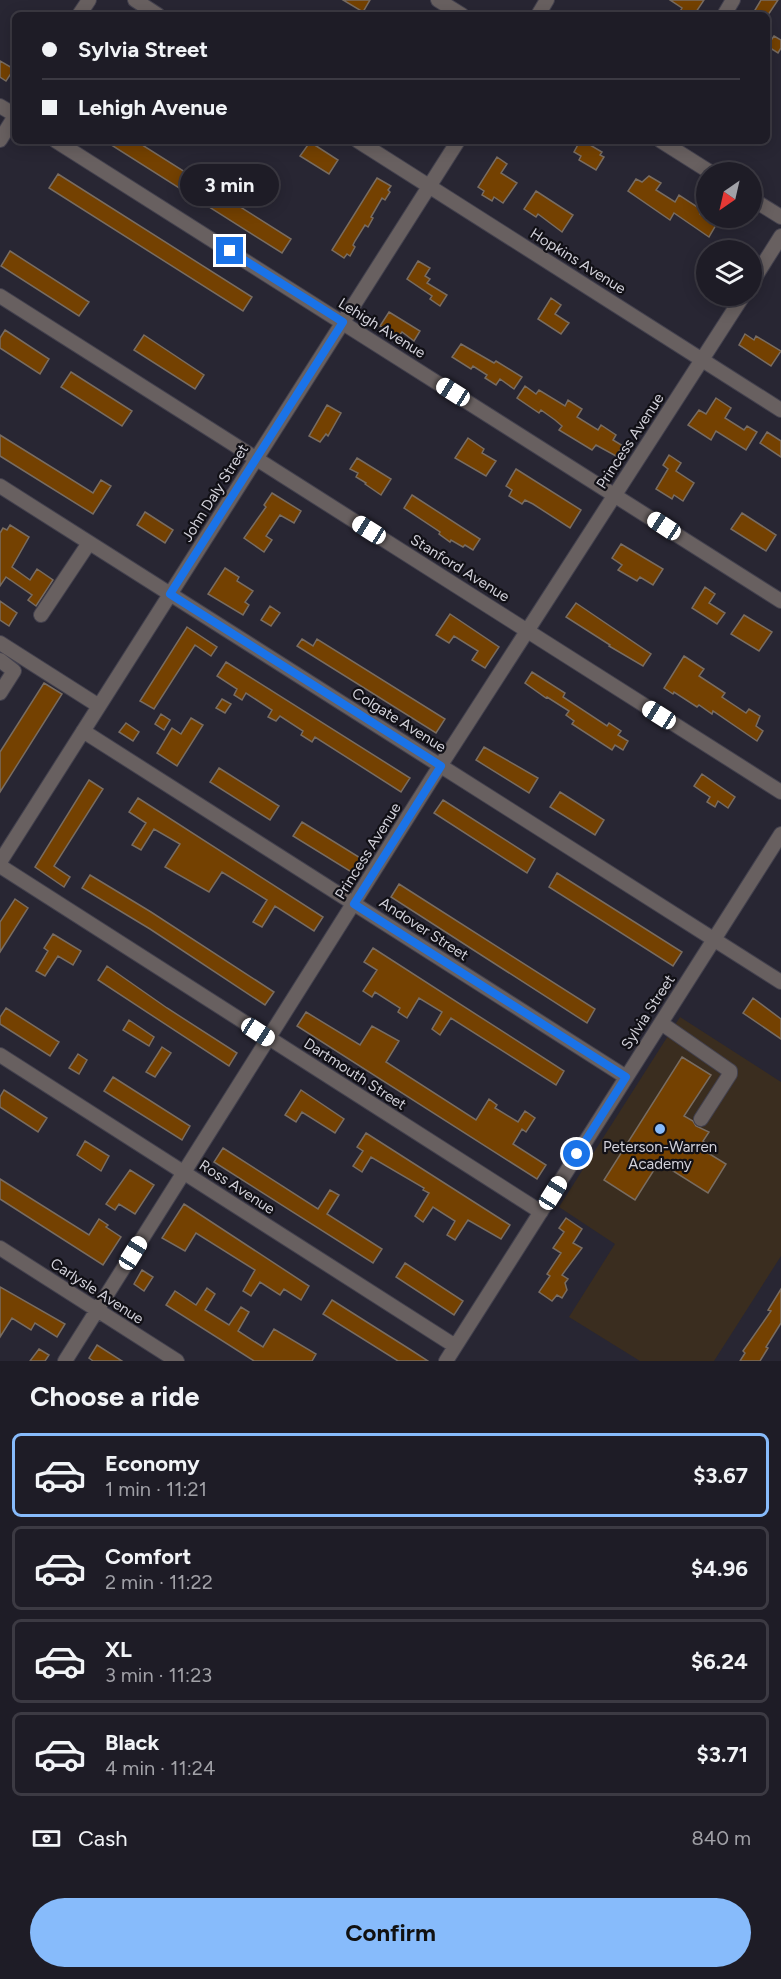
<!DOCTYPE html>
<meta charset="utf-8">
<style>
:root{--surface:#1e1c26;--page:#26252e;--text:#f1f3f6;--muted:#a1a1a7;--line:#3c3a43;--accent:#87bbfb}
body{margin:0;font-family:Figtree,sans-serif;background:var(--page);color:var(--text);height:100vh;display:flex;flex-direction:column;font-size:22px;white-space:nowrap}
*{box-sizing:border-box;margin:0}
p{font-size:20px;color:var(--muted)}
.icon{flex:none;width:33px;height:33px;fill:none;stroke:currentColor;stroke-width:2;stroke-linecap:round;stroke-linejoin:round}
.map{position:relative;height:1361px;overflow:hidden}
.panel{display:flex;flex-direction:column;background:var(--surface);flex:1}
.panel>*{flex:none}
.top-card{position:absolute;left:12px;top:12px;width:758px;height:132px;border-radius:9px;box-shadow:0 3px 15px #0003,0 0 0 2px var(--line);display:grid;align-content:center;height:132px;padding:0 30px;background:var(--surface)}
.needle{width:39px;rotate:214deg}
.controls{position:absolute;left:696px;top:162px;display:grid;gap:12px}
.controls a{display:grid;place-items:center;width:66px;height:66px;border-radius:50%;background:var(--surface);box-shadow:0 3px 15px #0003,0 0 0 2px var(--line);font-size:30px}
.end{position:absolute;width:27px;height:27px;margin:-14px;border:8px solid #1a73e8;background:#fff;box-shadow:0 0 0 3px #fff}
.from{border-radius:50%}
.bubble{position:absolute;height:42px;border-radius:21px;background:var(--surface);box-shadow:0 3px 15px #0003,0 0 0 2px var(--line);font-size:20px;font-weight:700;line-height:42px;text-align:center}
.car{position:absolute;width:18px;height:36px;margin:-18px -9px;border-radius:8px;box-shadow:0 0 4px 2px #0007;background:linear-gradient(#fff 24%,#345 0 40%,#fff 0 76%,#345 0 86%,#fff 0)}
.top-card b{display:flex;align-items:center;gap:21px;height:57px;font-size:22px}
.top-card b+b{border-top:2px solid var(--line)}
.top-card i{width:15px;height:15px;background:var(--text)}
ul{padding:0;list-style:none}
li{display:flex;align-items:center;gap:18px;height:84px;margin:0 12px 9px;padding:0 18px;border:3px solid var(--line);border-radius:9px}
li div{flex:1}
li b{display:block;font-size:22px}
li em{font-style:normal;font-weight:700}
li.current{border-color:var(--accent)}
li>.icon{width:54px;height:54px;stroke-width:1.5}
h2{padding:0 30px;font-size:27px;line-height:72px}
.pay{display:flex;align-items:center;gap:15px;height:66px;padding:0 30px;font-size:22px}
.pay p{margin-inline-start:auto}
.button{display:flex;gap:12px;margin-top:auto;padding:12px 30px}
.button a{flex:1;height:69px;border-radius:36px;background:var(--accent);color:#111;font-size:24px;font-weight:700;line-height:69px;text-align:center}
.map>svg:first-child{display:block}
.education{fill:#3a2d1f}
.building{fill:#744101;stroke:#786c61;stroke-width:1.5}
.lines{fill:none;stroke-linecap:round;stroke-linejoin:round}
.minor-casing{stroke:#43414e;stroke-width:16}
.minor{stroke:#686060;stroke-width:14}
.route{stroke:#1a73e8;stroke-width:8}
.poi-dot{fill:#87bbfb;stroke:#111016;stroke-width:2}
.labels{text-anchor:middle;stroke-width:4.5;stroke-linejoin:round;paint-order:stroke}
.street-label{font-size:15px;fill:#d2d1da;stroke:#111016}
.poi-label{font-size:15px;fill:#d2d1da;stroke:#111016}
</style>
<div class="map">
<svg width="781" height="1361" viewBox="0 0 781 1361">
<rect width="100%" height="100%" fill="#282633"/>
<path class="education" d="M680 1017 781 1082V1256L714 1361H640L569 1317 615 1244 559 1207Z"/>
<path class="building" d="M343 0H370L363 12Z
M670 0H704L694 15H678L682 8Z
M761 0H778L768 15H752Z
M774 36 781 40V48L778 53 767 46Z
M0 61 14 69 6 81 0 77Z
M105 141H136L291 239 282 253Z
M580 141H593L590 145 602 152 600 155 604 157 596 170 579 160 581 156 574 152Z
M310 142 338 160 329 174 300 156Z
M497 157 507 164 501 173 517 183 503 203 494 197 492 201 482 195 484 191 478 187Z
M58 174 252 297 243 311 49 188Z
M649 176 661 183 656 190 675 202 679 195 702 210 700 214 716 225 709 237 674 213 670 220 628 191 636 179 642 182Z
M377 178 391 186 388 190 390 192 385 200 382 198 371 217 373 218 368 227 365 225 355 241 353 245 355 247 350 256 347 254 344 258 332 250Z
M536 191 573 215 562 232 538 214 536 217 524 209Z
M10 251 89 302 79 316 1 266Z
M418 261 430 268 425 276 430 279 427 283 447 295 440 306 430 299 432 296 407 279Z
M551 298 561 305 555 314 569 323 561 334 538 319Z
M389 312 420 331 414 341 402 332 398 337 380 326Z
M5 330 49 359 40 374 0 348V338Z
M745 334 754 340 756 336 781 351 771 366 739 345Z
M144 335 204 375 195 389 134 350Z
M461 344 494 363 496 361 522 377 514 389 500 379 496 385 485 378 487 375 473 366 471 369 452 357Z
M71 372 132 411 122 426 61 387Z
M525 386 536 394 539 390 565 406 568 400 582 409 577 417 598 430 601 425 616 435 613 440 623 446 616 456 596 445 592 450 559 430 562 426 555 420 541 410 539 413 517 398Z
M716 398 731 408 725 418 744 430 747 426 757 432 746 450 716 431 711 440 688 425 699 410 706 414Z
M327 405 341 413 328 436 326 434 320 442 309 436Z
M767 432 781 441V457L760 443Z
M0 435 93 493 101 480 111 486 93 514 0 456Z
M468 438 484 449 482 453 496 461 486 476 455 458Z
M669 455 681 463 676 471 694 483 683 501 674 495 672 499 656 489 668 469 663 465Z
M357 458 391 479 381 495 365 484 366 483 356 477 358 473 350 469Z
M516 469 581 510 570 528 533 504 525 500 522 504 509 496 512 490 506 486Z
M272 493 301 511 294 523 280 515 266 536 272 540 264 552 244 538 266 507 264 505Z
M412 495 480 539 473 550 465 545 463 547 451 540 450 542 439 534 440 532 404 508Z
M145 512 173 530 165 543 137 525Z
M742 513 776 535 766 551 731 529Z
M10 525 29 537 12 567 30 580 37 569 53 580 36 606 28 600 32 595 6 577 0 586V533L3 528 7 530Z
M621 544 663 569 653 585 640 577 637 581 618 570 622 565 612 558Z
M225 568 239 577 237 581 253 591 245 602 249 605 243 615 208 594Z
M705 587 715 594 709 603 725 613 717 624 692 608Z
M0 601 17 613 9 626 0 620Z
M576 603 651 654 643 666 609 646 610 645 566 617Z
M270 606 280 613 271 626 261 620Z
M450 614 499 647 485 668 472 660 478 651 454 636 449 643 436 635Z
M744 615 772 632 759 651 731 634Z
M187 627 217 647 211 656 195 645 154 709 140 701Z
M302 639 313 646 317 639 445 719 436 733 297 646Z
M684 656 704 669 699 676 725 693 722 697 746 713 749 709 760 716 756 726 763 731 757 741 713 711 712 714 699 705 697 707 674 692 673 694 664 688Z
M226 662 410 778 401 792 315 737 312 742 301 735 303 731 280 716 276 721 268 717 272 710 246 693 242 700 234 695 237 689 217 676Z
M532 672 565 693 563 697 607 726 609 723 621 731 618 735 628 741 623 750 615 745 612 750 572 724 574 721 566 715 569 711 547 697 546 698 525 683Z
M44 683 62 694 0 792V752Z
M222 699 231 704 225 713 216 708Z
M161 714 170 720 164 730 155 724Z
M191 718 203 725 177 766 157 753 172 728 181 734Z
M126 723 139 732 133 741 119 732Z
M484 747 538 778 529 793 476 760Z
M219 768 279 806 270 820 210 782Z
M702 774 735 797 728 808 718 801 715 807 707 802 710 797 694 786Z
M89 780 103 789 54 866 70 877 64 887 35 867Z
M560 792 604 820 595 835 550 807Z
M138 798 323 917 314 931 275 906 262 927 253 922 267 900 222 872 209 892 165 867 180 844 154 829 141 850 132 845 146 823 129 812Z
M443 800 535 859 527 873 434 813Z
M302 822 362 859 353 873 293 836Z
M557 873 682 952 673 966 549 887Z
M90 875 151 912 274 992 265 1005 150 929 82 888Z
M399 884 595 1009 587 1023 391 897Z
M15 899 28 908 0 952V922Z
M53 934 81 951 73 965 58 956 45 976 36 971 48 951 44 948Z
M373 948 564 1071 556 1085 451 1018 440 1035 432 1029 442 1012 419 998 407 1018 398 1012 400 1008 375 992 372 997 363 991 377 970 364 962Z
M107 966 167 1008 237 1053 229 1066 98 980Z
M753 998 781 1019V1039L743 1013Z
M6 1008 59 1042 50 1056 0 1024V1017Z
M306 1012 360 1045 372 1026 399 1041 386 1062 476 1120 489 1099 497 1105 495 1108 518 1122 525 1111 535 1118 526 1132 522 1129 513 1144 546 1165 537 1179 297 1026Z
M129 1020 154 1037 149 1046 123 1030Z
M162 1047 171 1053 155 1077 146 1072Z
M78 1054 87 1060 79 1074 69 1068Z
M682 1057 711 1075 684 1116 693 1121 696 1126 709 1132 703 1141 707 1144 703 1150 726 1164 708 1193 659 1162 635 1200 604 1180Z
M113 1077 190 1126 182 1140 104 1091Z
M4 1090 47 1118 38 1132 0 1107V1097Z
M301 1090 344 1119 335 1133 302 1112 296 1122 285 1115Z
M366 1133 510 1225 501 1239 468 1220 455 1240 447 1235 455 1221 433 1207 423 1222 415 1216 429 1193 423 1190 424 1188 371 1157 362 1172 353 1166 363 1151 357 1147Z
M85 1141 109 1156 101 1171 77 1155Z
M223 1148 318 1209 330 1190 339 1195 327 1214 382 1249 373 1263 214 1162Z
M130 1170 154 1185 135 1214 119 1204 115 1210 106 1204Z
M0 1179 89 1235 99 1219 108 1225 106 1227 121 1237 103 1265 0 1199Z
M184 1204 309 1286 301 1300 284 1289 280 1295 260 1282 251 1296 243 1291 255 1270 196 1233 185 1251 162 1238Z
M566 1218 582 1229 573 1243 582 1248 562 1275 568 1279 565 1283 567 1290 562 1298 557 1295 552 1301 539 1292 550 1276 547 1274 561 1253 553 1248 564 1232 559 1228Z
M405 1263 463 1301 454 1315 396 1277Z
M142 1270 153 1277 144 1291 134 1284Z
M0 1287 65 1324 57 1337 35 1323 31 1330 12 1318 0 1337Z
M207 1288 215 1294 205 1310 229 1325 241 1307 249 1312 238 1331 263 1347 274 1329 316 1354 312 1361H254L166 1305 175 1291 196 1305Z
M781 1289V1323L766 1347 768 1348 760 1361H740L745 1353 743 1351 771 1311 768 1310Z
M332 1300 411 1350 428 1361H398L323 1314Z
M97 1345 122 1361H93L89 1358Z
M39 1349 49 1355 45 1361H30Z"/>
<g class="lines">
<defs>
<path id="minor" d="M135 0 158 15
M438 0 462 15
M79 15 89 0
M538 15 547 0
M724 15 733 0
M0 106 15 115
M0 140 15 116
M56 141 781 601
M358 141 781 410
M661 141 710 172
M752 199 781 217
M752 282 781 236
M0 296 781 792
M0 486 781 982
M41 615 89 543
M0 643 99 706
M0 660 14 671 0 693
M83 731 626 1077
M0 862 458 141
M0 866 541 1212
M661 1023 730 1071V1074L701 1119
M0 1055 455 1346
M0 1248 177 1361
M65 1361 433 777 743 296
M446 1361 781 834"/>
</defs>
<use href="#minor" class="minor-casing"/>
<use href="#minor" class="minor"/>
</g>
<g class="lines">
<path class="route" d="M230 251 343 322 170 594 441 766 354 904 626 1077 577 1154"/>
</g>
<circle class="poi-dot" cx="660" cy="1129" r="6"/>
<g class="labels">
<g class="street-label">
<text transform="translate(578 261) rotate(32)" y="5">Hopkins Avenue</text>
<text transform="translate(382 328) rotate(32)" y="5">Lehigh Avenue</text>
<text transform="translate(630 441) rotate(-57)" y="5">Princess Avenue</text>
<text transform="translate(215 493) rotate(-58)" y="5">John Daly Street</text>
<text transform="translate(460 568) rotate(32)" y="5">Stanford Avenue</text>
<text transform="translate(399 720) rotate(32)" y="5">Colgate Avenue</text>
<text transform="translate(368 851) rotate(-58)" y="5">Princess Avenue</text>
<text transform="translate(424 929) rotate(33)" y="5">Andover Street</text>
<text transform="translate(648 1012) rotate(-57)" y="5">Sylvia Street</text>
<text transform="translate(355 1074) rotate(33)" y="5">Dartmouth Street</text>
<text transform="translate(237 1187) rotate(33)" y="5">Ross Avenue</text>
<text transform="translate(97 1291) rotate(33)" y="5">Carlysle Avenue</text>
</g>
<g class="poi-label">
<text x="660" y="1152">Peterson-Warren<tspan x="660" dy="17">Academy</tspan></text>
</g>
</g>
</svg>
<div class="controls">
<a><svg class="needle" viewBox="-14 -14 28 28"><path d="M0-13l5 13h-10z" fill="#e53935"/><path d="M0 13l5-13h-10z" fill="#a1a1a7"/></svg></a>
<a><svg class="icon" aria-label="layers" viewBox="0 0 24 24"><path d="M12 4l9 5-9 5-9-5zM3 14l9 5 9-5"/></svg></a>
</div>
<i class="end from" style="left:577px;top:1154px"></i>
<i class="end" style="left:230px;top:251px"></i>
<div class="bubble" style="left:180px;top:164px;width:99px">3 min</div>
<i class="car" style="left:453px;top:392px;rotate:302deg"></i>
<i class="car" style="left:664px;top:526px;rotate:303deg"></i>
<i class="car" style="left:369px;top:530px;rotate:302deg"></i>
<i class="car" style="left:659px;top:715px;rotate:302deg"></i>
<i class="car" style="left:258px;top:1032px;rotate:123deg"></i>
<i class="car" style="left:553px;top:1193px;rotate:32deg"></i>
<i class="car" style="left:133px;top:1253px;rotate:32deg"></i>
<div class="top-card">
<b><i class="from"></i>Sylvia Street</b>
<b><i></i>Lehigh Avenue</b>
</div>
</div>
<section class="panel">
<h2>Choose a ride</h2>
<ul>
<li class="current"><svg class="icon" aria-label="car" viewBox="0 0 24 24"><path d="M5 17H2v-5l4-1 3-4h7l3 4 3 1v5h-3M9 17h6M6 11h13"/><circle cx="7" cy="17" r="2"/><circle cx="17" cy="17" r="2"/></svg><div><b>Economy</b><p>1 min · 11:21</p></div><em>$3.67</em></li>
<li><svg class="icon" aria-label="car" viewBox="0 0 24 24"><path d="M5 17H2v-5l4-1 3-4h7l3 4 3 1v5h-3M9 17h6M6 11h13"/><circle cx="7" cy="17" r="2"/><circle cx="17" cy="17" r="2"/></svg><div><b>Comfort</b><p>2 min · 11:22</p></div><em>$4.96</em></li>
<li><svg class="icon" aria-label="car" viewBox="0 0 24 24"><path d="M5 17H2v-5l4-1 3-4h7l3 4 3 1v5h-3M9 17h6M6 11h13"/><circle cx="7" cy="17" r="2"/><circle cx="17" cy="17" r="2"/></svg><div><b>XL</b><p>3 min · 11:23</p></div><em>$6.24</em></li>
<li><svg class="icon" aria-label="car" viewBox="0 0 24 24"><path d="M5 17H2v-5l4-1 3-4h7l3 4 3 1v5h-3M9 17h6M6 11h13"/><circle cx="7" cy="17" r="2"/><circle cx="17" cy="17" r="2"/></svg><div><b>Black</b><p>4 min · 11:24</p></div><em>$3.71</em></li>
</ul>
<div class="pay"><svg class="icon" aria-label="cash" viewBox="0 0 24 24"><path d="M3 7h18v10H3z"/><circle cx="12" cy="12" r="2"/></svg>Cash<p>840 m</p></div>
<div class="button"><a>Confirm</a></div>
</section>
